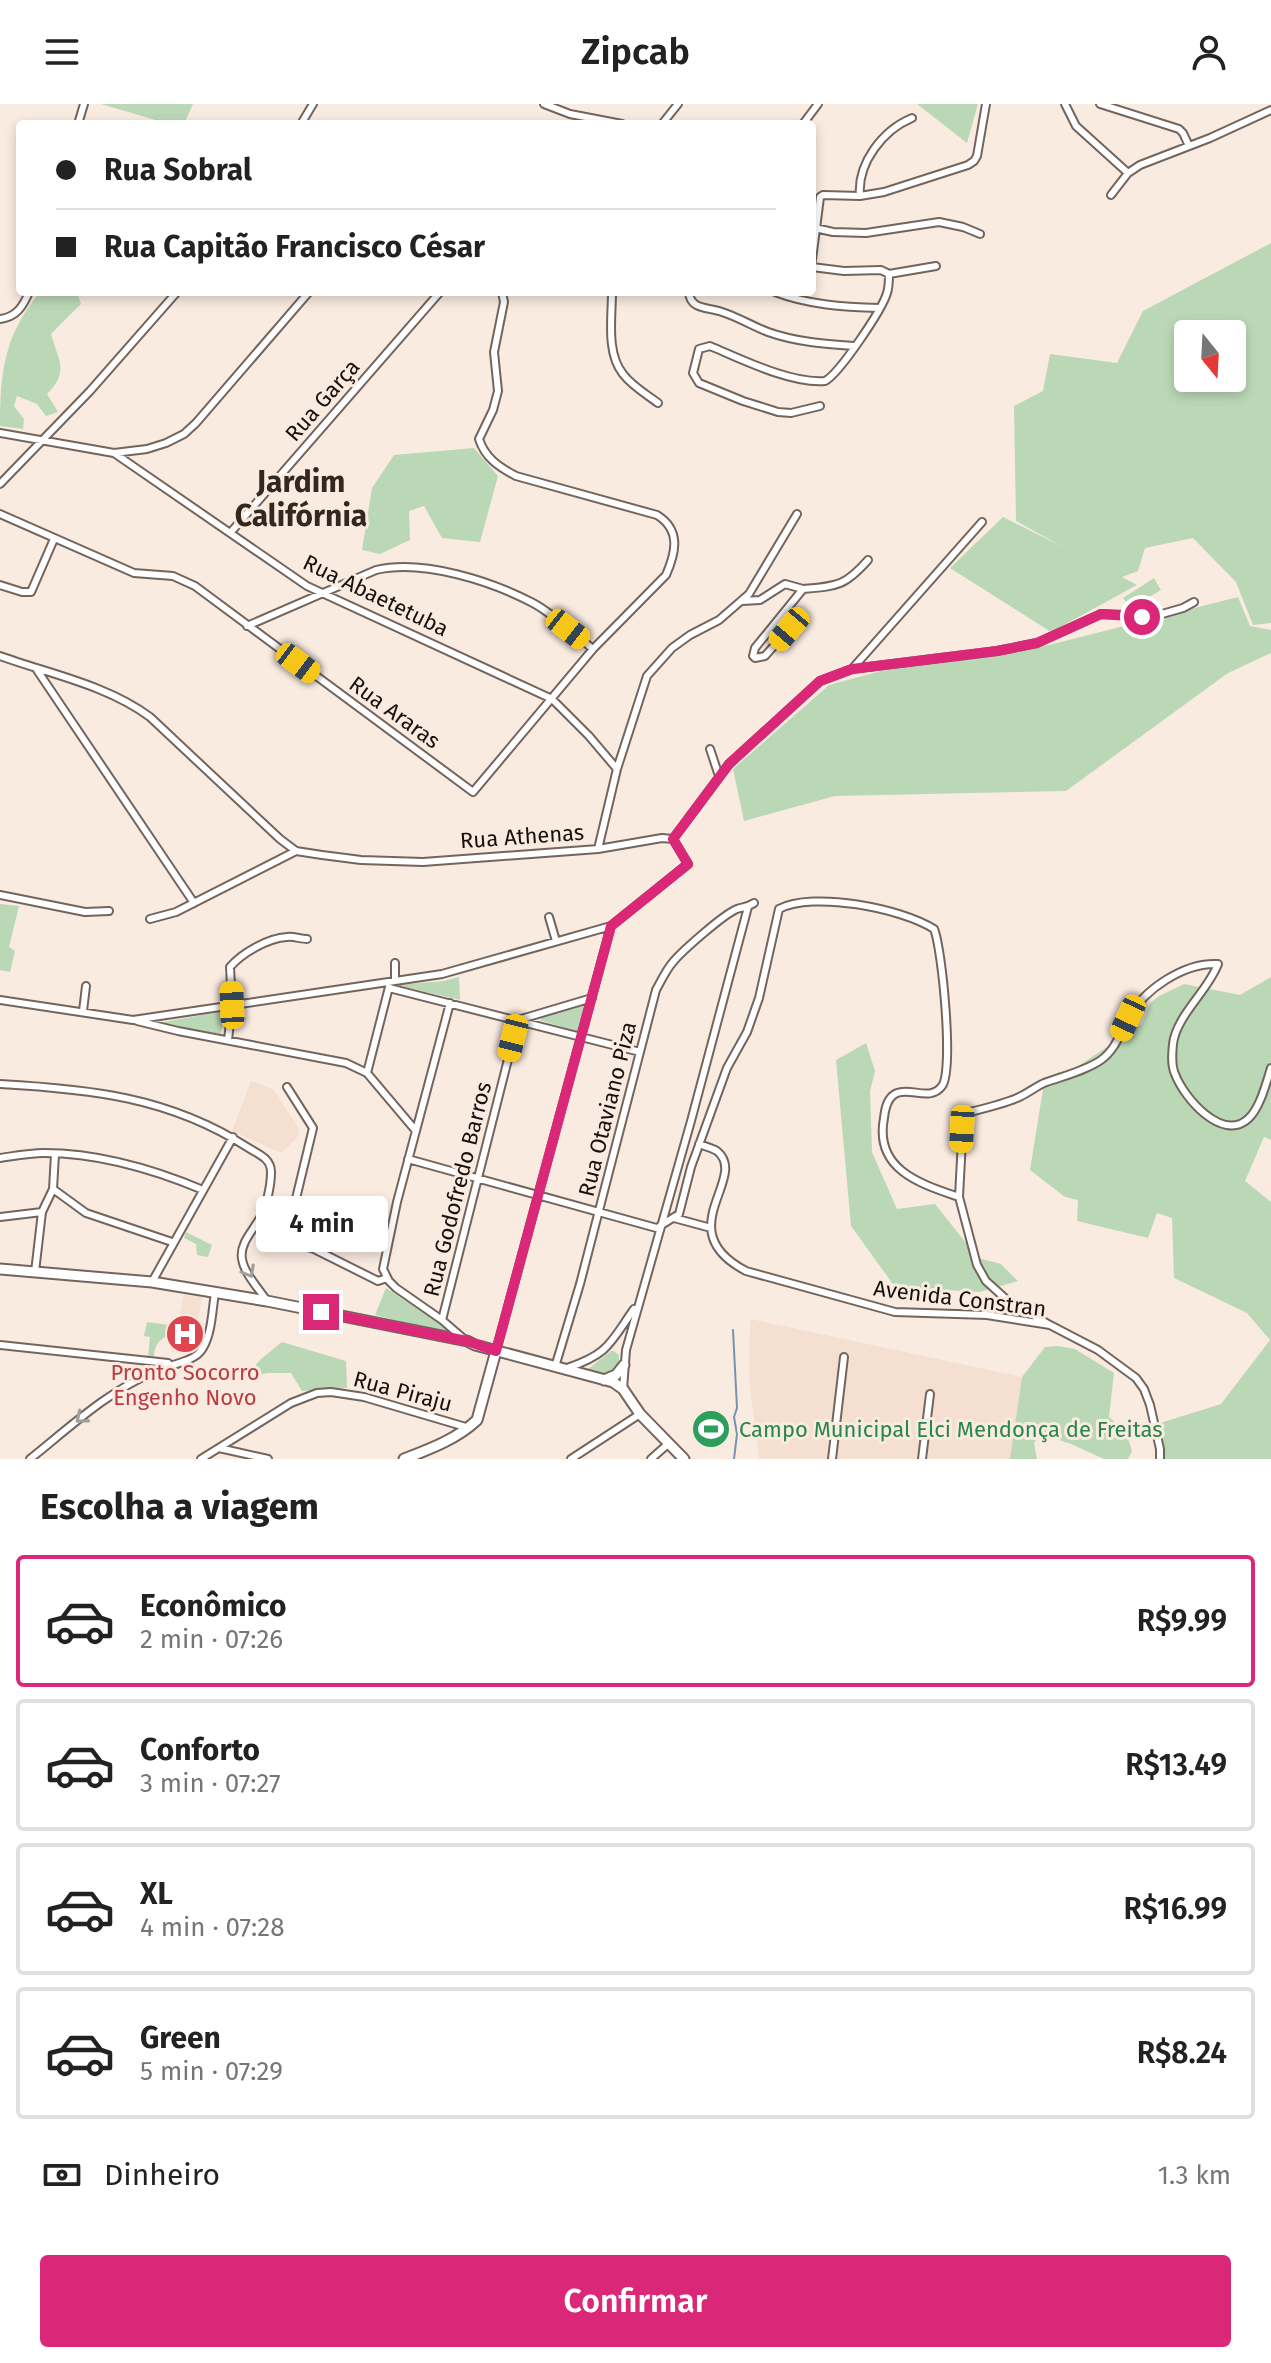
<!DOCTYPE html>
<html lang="pt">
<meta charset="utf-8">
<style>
:root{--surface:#fff;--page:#f6f6f6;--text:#222;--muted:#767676;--line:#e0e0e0;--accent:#db2777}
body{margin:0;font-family:"Fira Sans",sans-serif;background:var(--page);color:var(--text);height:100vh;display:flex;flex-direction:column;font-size:30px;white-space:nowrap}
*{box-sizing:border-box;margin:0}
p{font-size:26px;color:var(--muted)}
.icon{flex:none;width:44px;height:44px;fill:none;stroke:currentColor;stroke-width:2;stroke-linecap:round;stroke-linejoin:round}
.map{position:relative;height:1355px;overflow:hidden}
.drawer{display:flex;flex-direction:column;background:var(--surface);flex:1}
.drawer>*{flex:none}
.guide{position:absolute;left:16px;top:16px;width:800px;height:176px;border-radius:8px;box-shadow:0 4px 12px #0003;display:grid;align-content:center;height:176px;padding:0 40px;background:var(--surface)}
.needle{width:52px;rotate:162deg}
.controls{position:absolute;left:1174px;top:216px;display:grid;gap:16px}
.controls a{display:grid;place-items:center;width:72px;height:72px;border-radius:8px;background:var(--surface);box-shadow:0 4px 12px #0003;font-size:40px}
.end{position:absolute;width:36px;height:36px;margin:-18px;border:10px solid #db2777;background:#fff;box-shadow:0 0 0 4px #fff}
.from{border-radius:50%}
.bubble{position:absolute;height:56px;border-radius:8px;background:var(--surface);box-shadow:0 4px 12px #0003;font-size:26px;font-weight:600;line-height:56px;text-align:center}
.car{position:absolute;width:24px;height:48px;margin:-24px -12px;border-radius:10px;box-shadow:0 0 6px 2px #0007;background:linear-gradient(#f5c518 24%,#345 0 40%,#f5c518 0 76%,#345 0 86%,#f5c518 0)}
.guide b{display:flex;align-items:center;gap:28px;height:76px;font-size:30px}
.guide b+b{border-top:2px solid var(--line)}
.guide i{width:20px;height:20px;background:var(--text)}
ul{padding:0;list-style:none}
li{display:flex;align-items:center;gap:24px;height:132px;margin:0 16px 12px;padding:0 24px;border:4px solid var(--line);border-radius:8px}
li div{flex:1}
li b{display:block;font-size:30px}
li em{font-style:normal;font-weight:600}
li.selected{border-color:var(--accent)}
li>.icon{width:72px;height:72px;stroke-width:1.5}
h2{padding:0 40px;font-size:36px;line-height:96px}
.pay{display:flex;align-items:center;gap:20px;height:88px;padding:0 40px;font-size:30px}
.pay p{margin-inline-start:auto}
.button{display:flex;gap:16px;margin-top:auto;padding:16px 40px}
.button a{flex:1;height:92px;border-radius:8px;background:var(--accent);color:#fff;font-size:32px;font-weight:600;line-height:92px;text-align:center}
header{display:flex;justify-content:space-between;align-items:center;height:104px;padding:0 40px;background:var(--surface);font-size:36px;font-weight:600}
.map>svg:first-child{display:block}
.built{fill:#f5dfd0}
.green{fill:#bad8b6;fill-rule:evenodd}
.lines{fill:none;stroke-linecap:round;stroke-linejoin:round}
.stream{stroke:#7891af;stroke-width:2}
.street-casing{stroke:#73655d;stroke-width:10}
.secondary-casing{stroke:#73655d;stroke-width:13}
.street{stroke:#fff;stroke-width:6}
.secondary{stroke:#fff;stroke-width:9}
.oneway{stroke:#a2a09e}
.route{stroke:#db2777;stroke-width:10}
.labels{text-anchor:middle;stroke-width:6;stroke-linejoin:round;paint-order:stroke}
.street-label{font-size:22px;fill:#16110d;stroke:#faebe1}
.health-label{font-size:22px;fill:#be3a42;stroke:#faebe1}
.leisure-label{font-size:22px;fill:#27864d;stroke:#faebe1;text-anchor:start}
.district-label{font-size:30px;font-weight:bold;fill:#332820;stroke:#faebe1}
</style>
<header><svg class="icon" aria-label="menu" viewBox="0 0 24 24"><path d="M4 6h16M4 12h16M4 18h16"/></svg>Zipcab<svg class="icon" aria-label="person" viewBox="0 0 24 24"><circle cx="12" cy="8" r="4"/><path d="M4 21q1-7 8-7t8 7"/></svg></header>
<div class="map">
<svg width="1271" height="1355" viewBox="0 0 1271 1355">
<rect width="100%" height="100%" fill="#faebe1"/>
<path class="built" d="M251 977 273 985 298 1023 299 1030 296 1035 281 1049 232 1027Z
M184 1191 202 1193 193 1242 188 1246 184 1245 180 1249 172 1248Z
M750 1215 1022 1273 1011 1355H759L749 1275Z"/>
<path class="green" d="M101 0H193L184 20H169Z
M917 0H978L967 39Z
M1271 139V519L1253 521 1236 478 1193 434 1145 444 1138 467 1122 473 1137 481 1051 528 950 464 1003 413 1063 443 1016 417 1014 302 1043 287 1050 250 1117 259 1143 207ZM1188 230H1232V274H1188Z
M40 188H77L81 200 51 230C58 256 70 267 47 290L58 308 46 312 37 300 17 292 14 302 24 315 23 325 0 322C0 269 4 231 40 188Z
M474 344 498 372 480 438 442 434 424 402 409 407 410 436 380 450 362 446 372 384 394 351Z
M1154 474 1161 486 1130 504 1123 494Z
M1238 493 1250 522 1271 526V549L1228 569 1066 687 835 692 744 717 733 665 829 581 881 567 1049 541Z
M0 800 19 802 9 843 15 847 10 868 0 866Z
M459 873 460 896 397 881 444 877Z
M1271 873V1036L1264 1033 1245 1077 1271 1098V1355H1161L1157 1320 1221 1300 1270 1236 1247 1209 1174 1174 1172 1114 1157 1109 1148 1134 1077 1117 1078 1096 1065 1093 1030 1066 1043 985 1142 920 1150 899 1159 892 1184 880 1240 891Z
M586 898 578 928 540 916 544 911Z
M224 907 221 930 166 921 164 918Z
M866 939 875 967 870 987 872 1048 897 1105 935 1100 978 1154 1001 1160 1018 1177 980 1188 895 1183 851 1122 836 956Z
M186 1128 212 1141 208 1153 197 1151 196 1140 184 1134Z
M386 1184 459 1232 375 1211Z
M147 1218 176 1222 175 1229C161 1234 155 1238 154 1253H148L150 1233 144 1232Z
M282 1238 346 1257 347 1284 302 1287 291 1269H267L243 1275 261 1255Z
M1058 1242 1075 1245 1114 1269 1109 1313 1126 1328 1132 1347 1128 1355H1104L1071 1340 1040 1330 1034 1339 1037 1355H1010L1022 1273 1045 1243Z
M611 1247H614L619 1251C621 1274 604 1272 588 1265Z
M714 1306 727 1335 708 1344 695 1315Z"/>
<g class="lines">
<path class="stream" d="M733 1226 737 1304 734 1313 737 1330 734 1355"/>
<defs>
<path id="street" d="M544 0 570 10 622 20
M1065 0 1076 22 1128 69
M1100 0 1179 25 1183 29 1189 42
M78 20 84 0
M301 20 313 0
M662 20 678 0
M803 20 818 0
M1111 91 1128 69 1140 61 1210 34 1271 6
M860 92C857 59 883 26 912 14
M815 124 833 128 866 129 939 118 963 123 980 130
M812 156 820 93 823 91 860 92 884 88 968 61 974 57 977 52 986 0
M812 163 844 167 881 166 889 170 936 162
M612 188C612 213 606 249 623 270 632 282 646 290 658 299
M689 188C690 206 708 203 722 208 738 213 752 222 768 228 796 238 825 240 854 242
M775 188C809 201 843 203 880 204
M0 215C16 213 23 203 29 188
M820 302 791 309 778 308 743 297 699 279 693 269 699 245 710 242C741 255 791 280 825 277 839 270 882 206 887 189 889 183 889 176 889 170
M0 329 114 349 147 345 166 339 184 330 196 319 309 188
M114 349 307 482 552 595 589 632 617 665
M0 380 90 287 177 188
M0 410 134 469 173 472 195 482 473 688 593 545 666 471C676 448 681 426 657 411L516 372C499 363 485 354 479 335L493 306 498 287 494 248 504 198 502 188
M231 428 440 188
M0 481 22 488H31L54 435
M803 485C838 482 845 482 868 456
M742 497 760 496 785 480 803 485 755 544 753 552 755 554 765 552 789 525
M247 522 376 466C423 455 491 477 533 499 555 511 574 530 593 545
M0 552C50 570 107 581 150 613L280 735 296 747 322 751 361 756 423 758 598 745 662 734 673 735 729 660 820 577 852 565 997 547 1037 539 1101 510 1155 512 1183 504 1194 498
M852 565 982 418
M37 566 194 799
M710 645 719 672
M598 745 617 665 647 572 672 544 690 531 719 516 749 490 797 410
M0 791 85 808 109 807
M549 813 556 837
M150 815 176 808 296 747
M395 876V859
M389 884 640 948
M0 896 133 916 442 870 611 822
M450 899 397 1098 383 1165 389 1177 396 1184 442 1216 464 1235
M83 907 86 882
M137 917 178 927 346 959 367 969 416 1027
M228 936 232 901 230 863C242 849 268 834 287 833 293 832 301 835 307 835
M367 969 389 883
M0 980C90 985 169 993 247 1043 258 1050 271 1054 271 1068 271 1081 267 1099 262 1110 256 1124 239 1138 242 1155 244 1169 259 1185 267 1197
M287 983 313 1024 286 1136 314 1145 378 1177 387 1174
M699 1040C704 1042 712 1044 717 1047 750 1074 668 1126 746 1167L895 1208 987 1211 1050 1221 1098 1246 1136 1274 1144 1285 1150 1301 1160 1345V1355
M0 1054C14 1052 29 1049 44 1049 99 1049 153 1065 203 1086
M408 1055 660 1125
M53 1085 86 1109 172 1138
M0 1113 42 1108
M674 1114 711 1124
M660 1122 679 1110 691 1063 727 964 747 928 759 894 779 805C813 787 901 804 934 825 942 844 954 966 942 982 930 998 911 983 897 989 887 993 885 1005 884 1014 874 1066 921 1080 959 1093
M35 1168 42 1108 53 1085 55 1050
M152 1178 233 1033
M442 1216 518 916 592 894
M1050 1221 1007 1196 986 1177 977 1161 959 1093 963 1017 970 1008C986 1004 1003 1000 1017 994 1027 990 1035 983 1044 979 1063 972 1085 967 1101 956 1115 946 1120 930 1128 915 1143 886 1184 858 1218 860 1208 887 1176 912 1173 940 1172 950 1171 961 1175 970 1184 994 1222 1038 1248 1015 1260 1004 1266 980 1271 964
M0 1241 168 1259
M496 1247 611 822 688 760 673 735
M555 1263 580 1180 656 886C661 877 666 866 673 858 682 847 724 810 737 805 743 803 748 803 754 799
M567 1264C609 1250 610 1239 634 1205
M623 1285 626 1246 691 1017 748 803
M219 1344 268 1355
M30 1355C70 1323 108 1287 156 1267 168 1261 192 1258 200 1248 212 1234 212 1206 215 1189
M201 1355 291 1299 317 1289 331 1288 364 1293 469 1324
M571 1355 640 1310
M651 1355 669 1339
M832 1355 844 1253
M922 1355 930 1290"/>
<path id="secondary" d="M0 1165 152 1178 267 1197 467 1237 475 1241 613 1278 623 1285 640 1310 684 1355
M604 1276 616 1271 624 1261
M404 1355C430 1345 457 1335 477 1316L496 1247"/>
</defs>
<use href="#street" class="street-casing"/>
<use href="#secondary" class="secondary-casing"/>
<use href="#street" class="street"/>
<use href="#secondary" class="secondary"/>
</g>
<defs><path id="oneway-chevron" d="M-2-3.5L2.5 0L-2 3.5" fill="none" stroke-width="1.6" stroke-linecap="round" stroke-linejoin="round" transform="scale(2)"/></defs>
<g class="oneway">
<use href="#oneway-chevron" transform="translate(249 1168) rotate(61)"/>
<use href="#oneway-chevron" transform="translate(81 1314) rotate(141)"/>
</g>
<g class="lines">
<path class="route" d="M321 1208 467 1237 496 1247 611 822 688 760 673 735 729 660 820 577 852 565 997 547 1037 539 1101 510 1142 513"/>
</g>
<defs>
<symbol id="hospital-disc" viewBox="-11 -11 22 22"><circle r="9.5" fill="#e0444e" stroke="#faebe1"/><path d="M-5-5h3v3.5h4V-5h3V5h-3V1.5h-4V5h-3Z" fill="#fff"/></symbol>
<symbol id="stadium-disc" viewBox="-11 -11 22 22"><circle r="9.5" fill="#2e9e5b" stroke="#faebe1"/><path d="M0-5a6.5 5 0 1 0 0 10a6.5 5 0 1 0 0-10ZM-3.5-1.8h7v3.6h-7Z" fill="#fff"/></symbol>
</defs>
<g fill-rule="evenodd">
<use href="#hospital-disc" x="163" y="1208" width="44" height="44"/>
<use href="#stadium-disc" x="689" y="1303" width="44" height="44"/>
</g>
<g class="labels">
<g class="street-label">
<text transform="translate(322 296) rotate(-49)" y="8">Rua Garça</text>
<text transform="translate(376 491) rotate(26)" y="8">Rua Abaetetuba</text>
<text transform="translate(395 608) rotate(36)" y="8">Rua Araras</text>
<text transform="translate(522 732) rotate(-4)" y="8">Rua Athenas</text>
<text transform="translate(607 1005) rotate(-76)" y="8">Rua Otaviano Piza</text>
<text transform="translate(457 1085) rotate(-76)" y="8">Rua Godofredo Barros</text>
<text transform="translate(960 1194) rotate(7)" y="8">Avenida Constran</text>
<text transform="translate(403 1287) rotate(15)" y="8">Rua Piraju</text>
</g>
<g class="health-label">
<text x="185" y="1276">Pronto Socorro<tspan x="185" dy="25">Engenho Novo</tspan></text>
</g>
<g class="leisure-label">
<text x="739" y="1333">Campo Municipal Elci Mendonça de Freitas</text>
</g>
<g class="district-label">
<text x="301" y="388">Jardim<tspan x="301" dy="34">Califórnia</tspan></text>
</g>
</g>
</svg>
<div class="controls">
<a><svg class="needle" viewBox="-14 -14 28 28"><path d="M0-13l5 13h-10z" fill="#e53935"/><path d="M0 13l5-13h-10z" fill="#767676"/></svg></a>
</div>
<i class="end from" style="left:1142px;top:513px"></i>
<i class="end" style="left:321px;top:1208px"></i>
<div class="bubble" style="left:256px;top:1092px;width:132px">4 min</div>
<i class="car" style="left:568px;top:525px;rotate:128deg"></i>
<i class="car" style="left:789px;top:525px;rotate:220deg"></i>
<i class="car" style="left:298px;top:559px;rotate:127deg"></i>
<i class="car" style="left:232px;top:901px;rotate:358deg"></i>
<i class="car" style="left:1128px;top:914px;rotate:205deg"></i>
<i class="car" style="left:513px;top:934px;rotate:194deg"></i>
<i class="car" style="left:962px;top:1025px;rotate:183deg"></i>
<div class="guide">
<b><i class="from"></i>Rua Sobral</b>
<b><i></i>Rua Capitão Francisco César</b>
</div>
</div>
<section class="drawer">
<h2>Escolha a viagem</h2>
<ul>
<li class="selected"><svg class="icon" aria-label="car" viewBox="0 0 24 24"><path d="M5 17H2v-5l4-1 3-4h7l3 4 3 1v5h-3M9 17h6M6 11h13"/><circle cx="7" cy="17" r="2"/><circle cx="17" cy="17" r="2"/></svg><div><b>Econômico</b><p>2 min · 07:26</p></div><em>R$9.99</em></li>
<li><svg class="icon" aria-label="car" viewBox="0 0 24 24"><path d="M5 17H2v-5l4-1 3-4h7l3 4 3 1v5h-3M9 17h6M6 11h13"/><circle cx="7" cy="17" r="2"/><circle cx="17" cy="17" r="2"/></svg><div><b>Conforto</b><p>3 min · 07:27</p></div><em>R$13.49</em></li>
<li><svg class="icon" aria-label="car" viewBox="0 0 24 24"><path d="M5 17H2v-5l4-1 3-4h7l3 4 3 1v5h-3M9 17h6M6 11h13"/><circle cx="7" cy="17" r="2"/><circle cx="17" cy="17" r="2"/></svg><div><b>XL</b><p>4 min · 07:28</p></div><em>R$16.99</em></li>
<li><svg class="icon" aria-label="car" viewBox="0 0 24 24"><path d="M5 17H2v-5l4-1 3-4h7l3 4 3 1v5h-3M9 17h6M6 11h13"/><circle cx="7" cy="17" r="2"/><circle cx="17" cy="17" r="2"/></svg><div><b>Green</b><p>5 min · 07:29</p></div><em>R$8.24</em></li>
</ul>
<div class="pay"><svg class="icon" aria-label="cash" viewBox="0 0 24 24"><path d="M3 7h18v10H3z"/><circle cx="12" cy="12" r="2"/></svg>Dinheiro<p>1.3 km</p></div>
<div class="button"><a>Confirmar</a></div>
</section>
